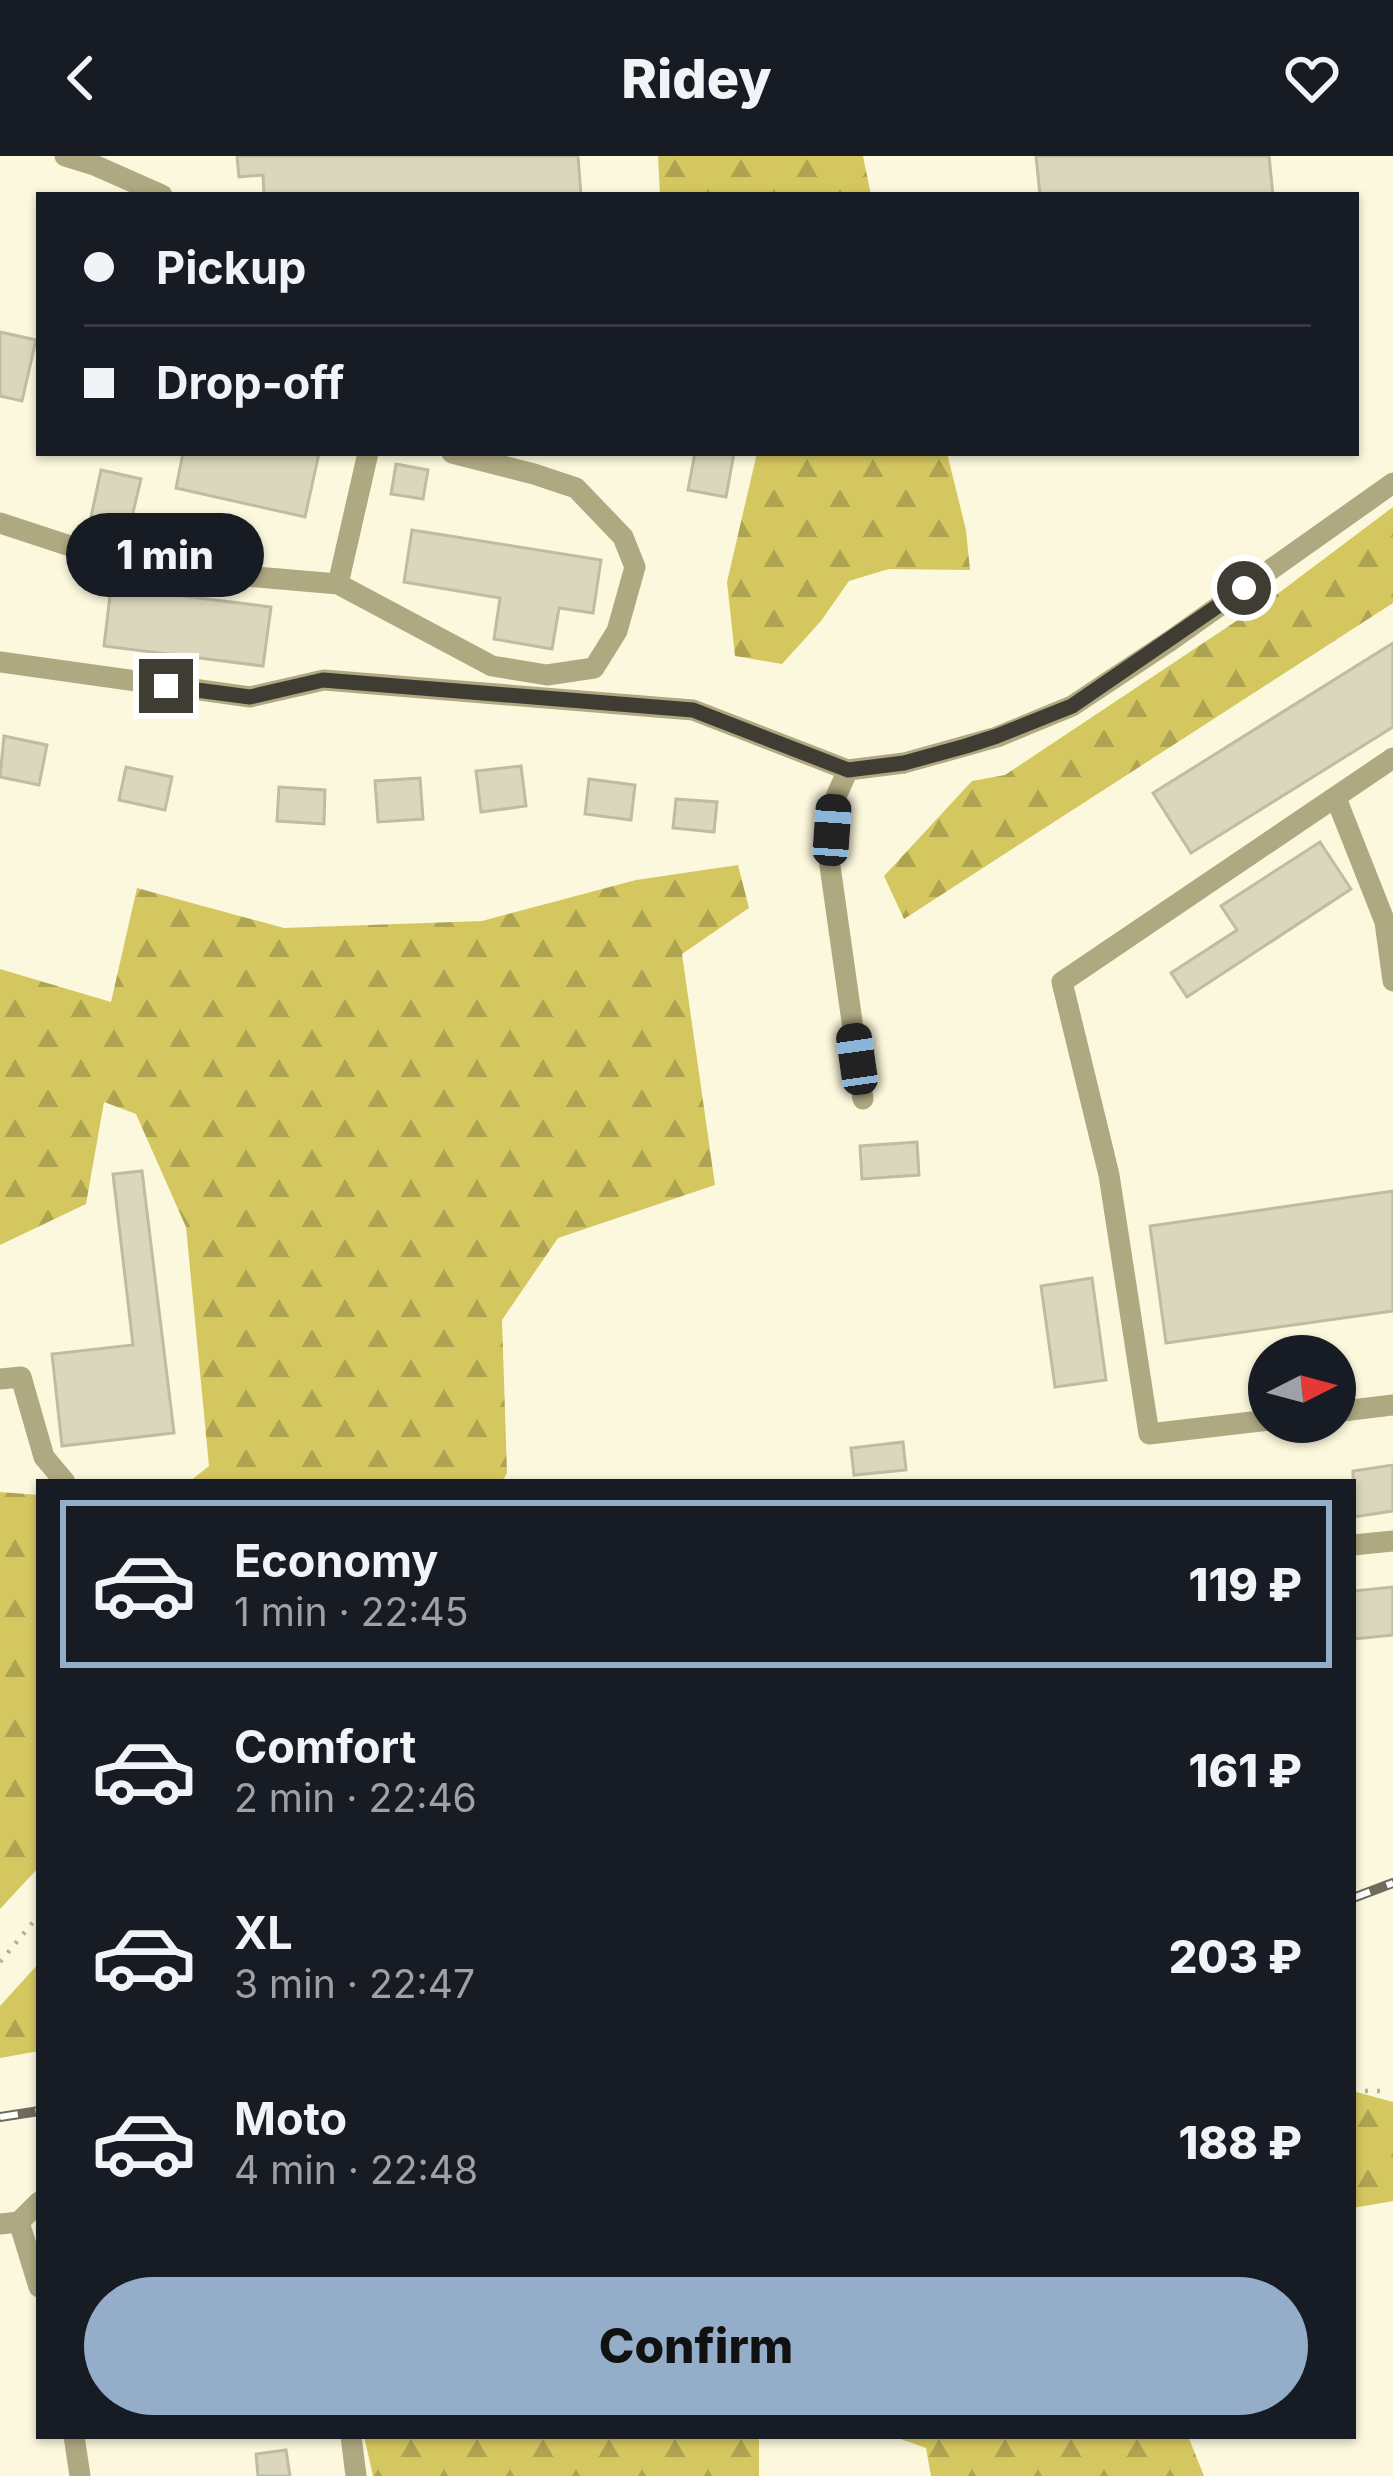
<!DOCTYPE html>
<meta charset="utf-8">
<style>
:root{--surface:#171b24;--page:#20242c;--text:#f1f3f6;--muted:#9ea1a6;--line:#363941;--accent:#94aec9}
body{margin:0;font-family:Inter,sans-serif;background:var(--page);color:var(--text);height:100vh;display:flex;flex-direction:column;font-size:45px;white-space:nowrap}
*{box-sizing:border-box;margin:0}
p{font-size:39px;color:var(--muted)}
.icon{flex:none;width:66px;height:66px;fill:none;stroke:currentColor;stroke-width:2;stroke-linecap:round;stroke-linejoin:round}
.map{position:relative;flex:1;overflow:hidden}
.panel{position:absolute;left:36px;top:1323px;width:1320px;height:960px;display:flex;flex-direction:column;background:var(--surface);border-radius:0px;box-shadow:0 3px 9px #0004}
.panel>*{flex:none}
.banner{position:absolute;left:36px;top:36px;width:1323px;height:264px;border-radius:0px;box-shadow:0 3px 9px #0004;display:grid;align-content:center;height:264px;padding:0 48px;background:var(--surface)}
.needle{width:78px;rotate:84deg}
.tools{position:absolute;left:1248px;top:1179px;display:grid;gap:24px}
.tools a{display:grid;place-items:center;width:108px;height:108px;border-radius:50%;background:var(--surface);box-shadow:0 3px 9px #0004;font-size:60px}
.end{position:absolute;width:54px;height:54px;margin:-27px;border:15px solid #3f3d33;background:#fff;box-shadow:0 0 0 6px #fff}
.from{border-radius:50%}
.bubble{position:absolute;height:84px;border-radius:42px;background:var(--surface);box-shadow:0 3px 9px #0004;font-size:39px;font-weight:800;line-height:84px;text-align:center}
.car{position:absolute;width:36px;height:72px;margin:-36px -18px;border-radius:15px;box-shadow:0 0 9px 3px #0007;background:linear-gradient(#222 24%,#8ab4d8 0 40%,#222 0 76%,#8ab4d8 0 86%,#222 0)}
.banner b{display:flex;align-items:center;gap:42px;height:114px;font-size:45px}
.banner b+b{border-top:3px solid var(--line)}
.banner i{width:30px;height:30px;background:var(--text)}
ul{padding:21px 0 0;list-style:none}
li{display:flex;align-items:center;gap:36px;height:168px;margin:0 24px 18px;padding:0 24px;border:6px solid transparent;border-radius:0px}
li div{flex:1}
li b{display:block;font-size:45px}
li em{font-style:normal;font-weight:800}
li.on{border-color:var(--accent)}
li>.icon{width:108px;height:108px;stroke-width:1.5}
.cta{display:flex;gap:24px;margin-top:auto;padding:24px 48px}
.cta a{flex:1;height:138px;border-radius:72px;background:var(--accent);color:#111;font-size:48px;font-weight:800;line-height:138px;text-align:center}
header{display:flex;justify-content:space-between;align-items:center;height:156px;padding:0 48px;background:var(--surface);font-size:54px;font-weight:800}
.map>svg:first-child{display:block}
.forest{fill:url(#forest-firs)}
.building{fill:#dad7bc;stroke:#bfbca2;stroke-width:3}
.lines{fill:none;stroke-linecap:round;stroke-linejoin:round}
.path{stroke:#b4b19d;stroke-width:4.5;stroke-dasharray:3 9;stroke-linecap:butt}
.minor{stroke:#aea980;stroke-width:21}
.rail-casing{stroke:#6e6b5d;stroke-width:10}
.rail{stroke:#fff;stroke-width:6;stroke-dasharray:18;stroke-linecap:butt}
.route{stroke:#3f3d33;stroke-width:15}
</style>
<header><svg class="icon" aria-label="back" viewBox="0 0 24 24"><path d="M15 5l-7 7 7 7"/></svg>Ridey<svg class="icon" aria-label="heart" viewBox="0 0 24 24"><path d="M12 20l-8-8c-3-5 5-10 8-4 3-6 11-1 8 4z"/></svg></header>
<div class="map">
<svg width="1393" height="2320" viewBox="0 0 1393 2320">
<defs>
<pattern id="forest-firs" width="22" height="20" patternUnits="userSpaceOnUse" patternTransform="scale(3)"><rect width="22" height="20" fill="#d5c760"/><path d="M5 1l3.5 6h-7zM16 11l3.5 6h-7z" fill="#aea350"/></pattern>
</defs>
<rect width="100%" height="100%" fill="#fcf8dd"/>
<path class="forest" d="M658 0H863L871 39H660Z
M757 297H947L966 374 970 414 889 413 849 425 821 465 782 508 735 500 727 426Z
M1393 351V447L904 763 884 720 972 625 1005 619 1280 436Z
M738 709 749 752 682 798 715 1029 558 1082 502 1164 507 1317 502 1326H189L209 1310 186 1071 136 958 104 946 86 1048 0 1089V813L111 846 137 732 284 772 482 765 636 724Z
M0 1336 39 1339V1711L0 1753Z
M39 1807V1895L0 1902V1850Z
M1353 1935 1393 1946V2045L1353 2052Z
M364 2280H759V2320H373Z
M892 2280H1188L1204 2320H931L926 2292Z"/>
<path class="building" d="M237 0H578L581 39H264L263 19 239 21Z
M1036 0H1269L1273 39H1040Z
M0 176 36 184 22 245 0 240Z
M183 297H319L305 361 176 332Z
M695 297H734L726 341 688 334Z
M396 308 428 314 423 343 391 338Z
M101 314 141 323 130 369 91 361Z
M412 374 601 404 593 457 559 452 552 493 494 483 500 442 404 426Z
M111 431 271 451 263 510 104 490Z
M1393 487V571L1191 697 1153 637Z
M4 580 47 589 39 629 0 621Z
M521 610 526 650 481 656 476 615Z
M126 611 172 621 165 654 119 644Z
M420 622 423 663 378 666 375 625Z
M589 623 635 629 631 664 585 658Z
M279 631 325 634 324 668 277 665Z
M676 643 717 646 714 676 673 672Z
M1320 686 1351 733 1187 841 1171 817 1237 774 1221 750Z
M917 986 919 1019 862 1023 860 990Z
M142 1015 174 1277 62 1290 52 1198 133 1189 113 1018Z
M1393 1035V1155L1166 1187 1150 1070Z
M1092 1122 1106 1224 1055 1231 1041 1130Z
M903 1286 906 1314 854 1319 851 1292Z
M1393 1309V1355L1353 1361V1315Z
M1393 1431V1479L1353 1483V1435Z
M286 2294 290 2320H258L256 2298Z"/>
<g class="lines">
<path class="path" d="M0 1806 39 1759
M1353 1935H1381"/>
<path class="minor" d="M65 0 94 9 162 39
M0 367 131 410 338 428 492 510 547 519 594 512 617 475 635 411 623 381 576 332 534 318 452 297
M338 428 368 297
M0 506 250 541 324 524 693 554 848 614 904 607 997 581 1072 550 1170 485 1393 327
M848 614 834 645 829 703 863 943
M1336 642 1385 766 1393 825
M0 1223 21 1221 44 1301 65 1326
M1335 1256 1393 1249
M1269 1264 1149 1278 1109 1019 1062 826 1393 602
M1353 1389 1393 1385
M19 2066 39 2131
M0 2068 19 2066 39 2046
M74 2280 80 2320
M351 2280 356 2320"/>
<defs>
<path id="rail" d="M1353 1742 1393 1727
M0 1961 39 1955"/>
</defs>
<use href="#rail" class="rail-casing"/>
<use href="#rail" class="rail"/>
</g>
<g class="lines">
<path class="route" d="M166 530 250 541 323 524 693 554 848 614 904 607 966 590 997 580 1072 550 1244 432"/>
</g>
</svg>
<div class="tools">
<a><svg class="needle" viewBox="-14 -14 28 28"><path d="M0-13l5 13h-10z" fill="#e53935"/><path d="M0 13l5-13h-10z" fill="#9ea1a6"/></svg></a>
</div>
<i class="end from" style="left:1244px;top:432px"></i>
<i class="end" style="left:166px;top:530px"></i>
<div class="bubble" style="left:66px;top:357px;width:198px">1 min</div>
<i class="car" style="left:832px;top:674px;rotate:4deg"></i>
<i class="car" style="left:857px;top:903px;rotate:352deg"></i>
<div class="banner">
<b><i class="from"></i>Pickup</b>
<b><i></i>Drop-off</b>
</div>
<section class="panel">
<ul>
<li class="on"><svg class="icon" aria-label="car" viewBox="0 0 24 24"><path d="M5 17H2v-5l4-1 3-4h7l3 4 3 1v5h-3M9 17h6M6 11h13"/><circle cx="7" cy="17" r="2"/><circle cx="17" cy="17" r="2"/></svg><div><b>Economy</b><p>1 min · 22:45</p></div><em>119 ₽</em></li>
<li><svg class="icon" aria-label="car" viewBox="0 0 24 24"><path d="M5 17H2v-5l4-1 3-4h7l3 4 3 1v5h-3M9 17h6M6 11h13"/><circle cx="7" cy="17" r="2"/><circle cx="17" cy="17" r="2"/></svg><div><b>Comfort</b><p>2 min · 22:46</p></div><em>161 ₽</em></li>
<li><svg class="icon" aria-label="car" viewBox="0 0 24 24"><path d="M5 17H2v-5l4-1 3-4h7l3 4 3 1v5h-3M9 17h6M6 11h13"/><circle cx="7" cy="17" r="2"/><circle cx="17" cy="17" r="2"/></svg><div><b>XL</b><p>3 min · 22:47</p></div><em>203 ₽</em></li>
<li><svg class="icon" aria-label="car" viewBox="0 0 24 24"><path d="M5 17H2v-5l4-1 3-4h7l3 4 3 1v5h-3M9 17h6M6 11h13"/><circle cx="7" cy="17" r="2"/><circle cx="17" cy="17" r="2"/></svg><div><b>Moto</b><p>4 min · 22:48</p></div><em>188 ₽</em></li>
</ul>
<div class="cta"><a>Confirm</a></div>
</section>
</div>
